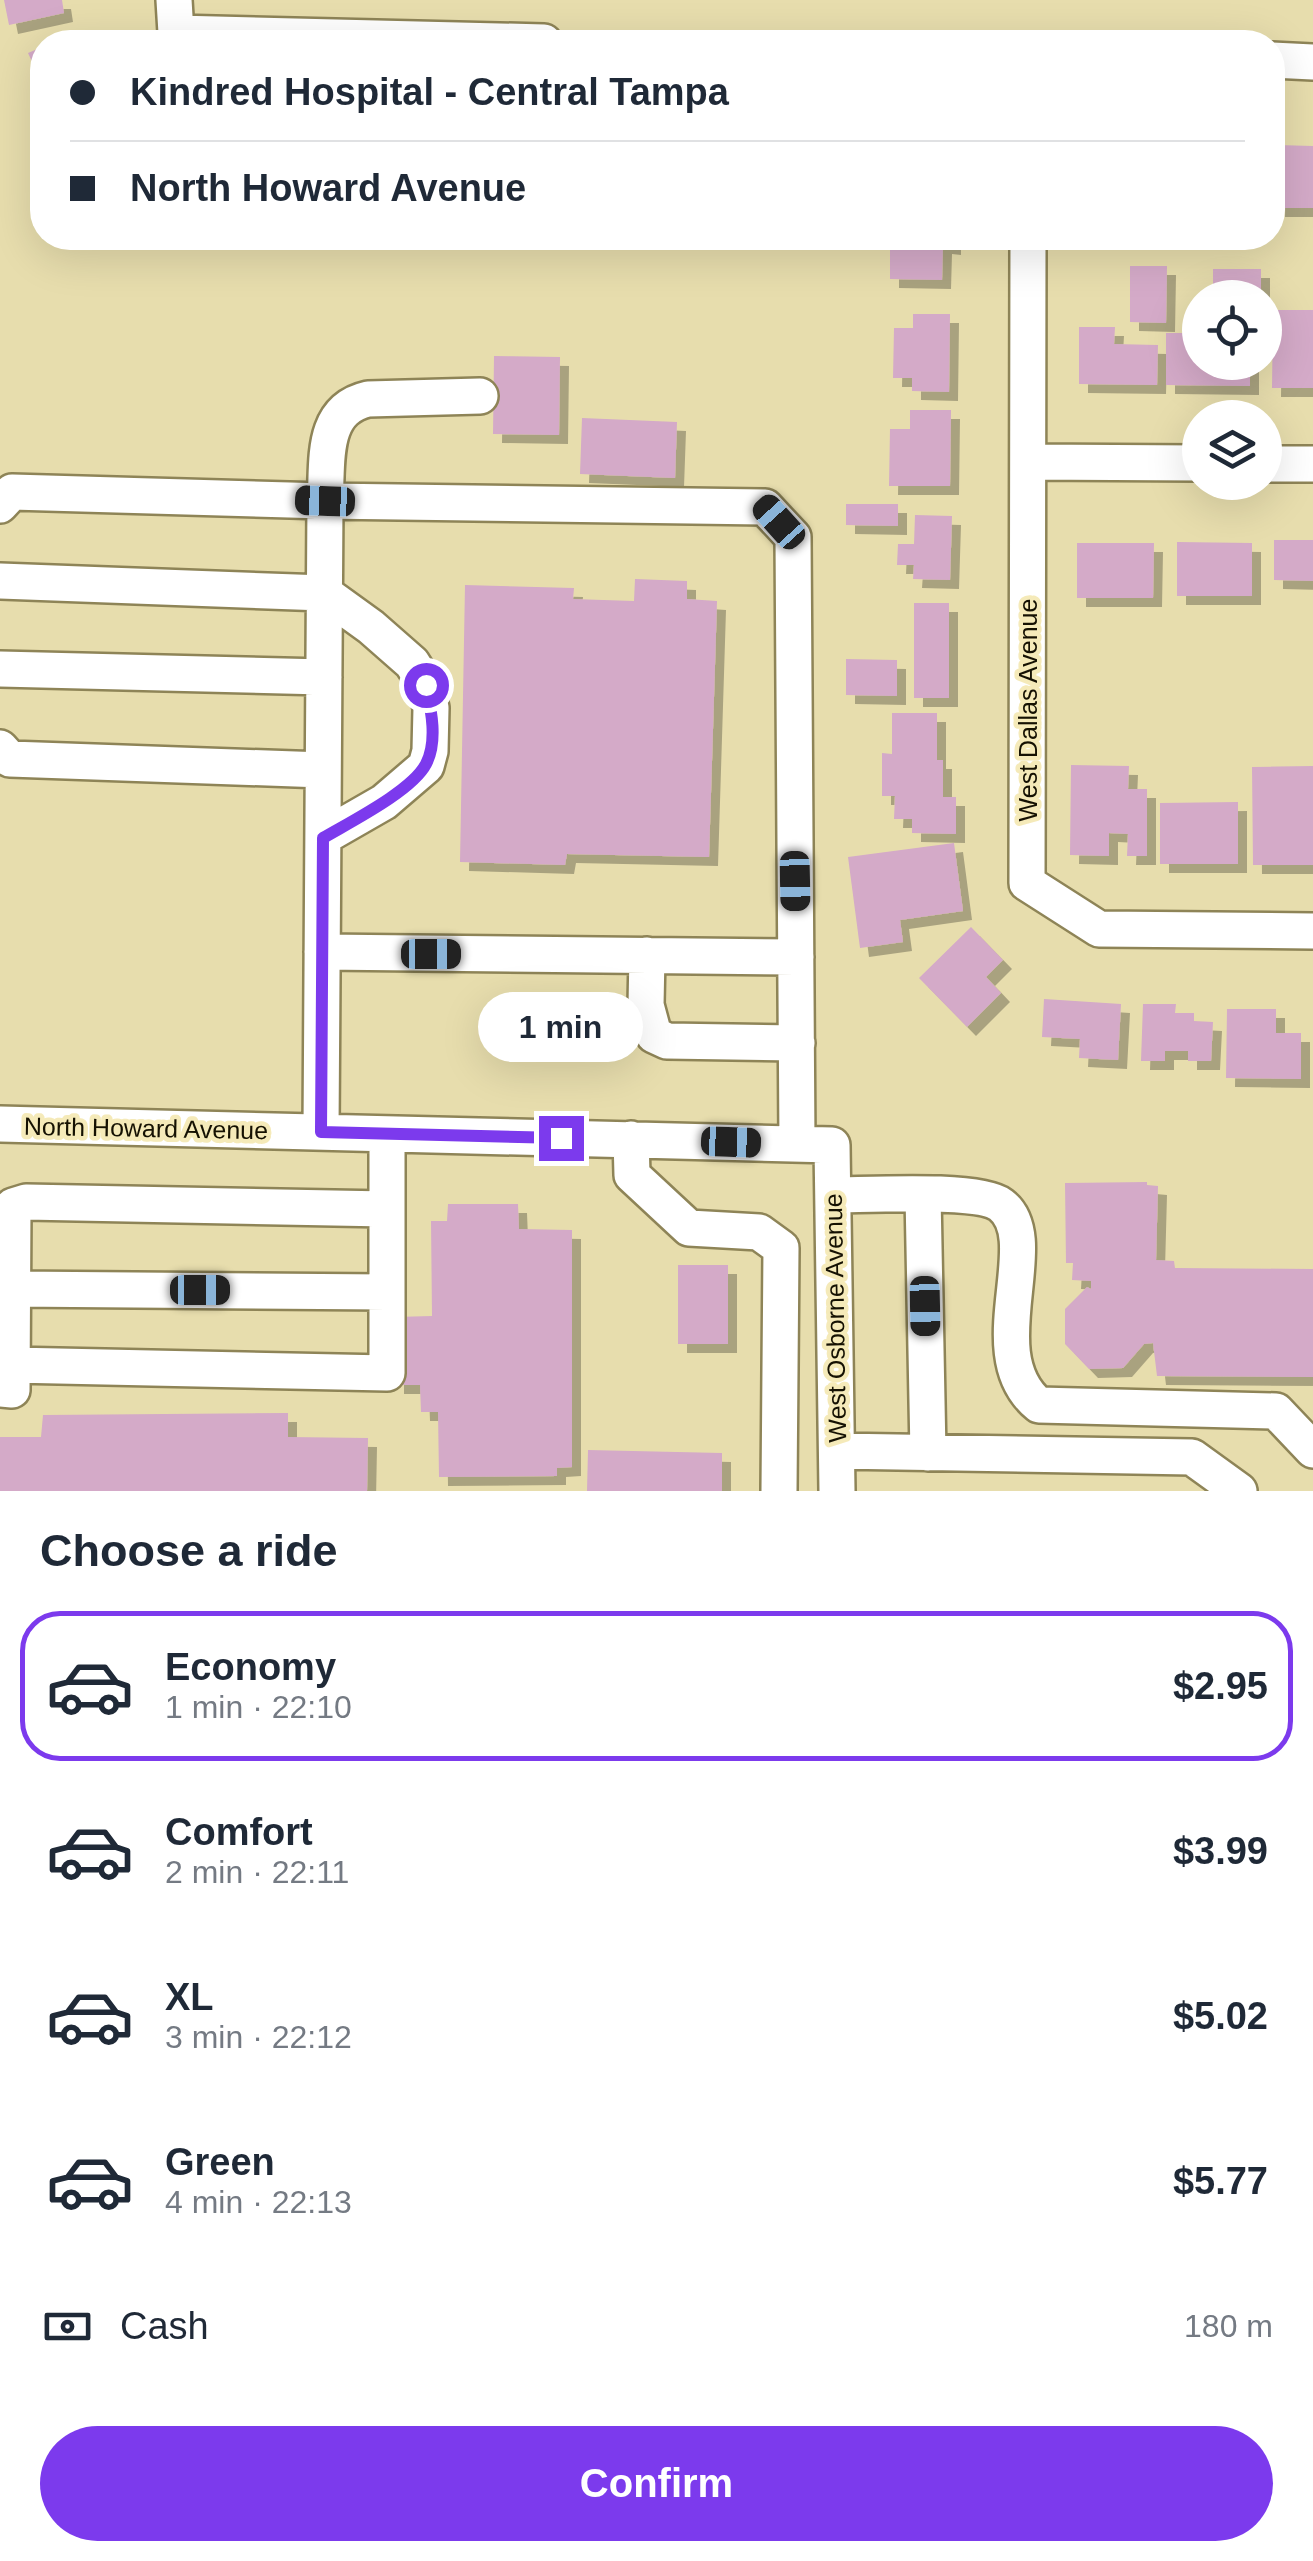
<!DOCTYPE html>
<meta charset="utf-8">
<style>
:root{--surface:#fff;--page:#f2f2f3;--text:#1f2937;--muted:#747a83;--line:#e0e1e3;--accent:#7c3aed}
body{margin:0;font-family:Arial,sans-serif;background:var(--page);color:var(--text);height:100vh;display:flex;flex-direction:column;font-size:38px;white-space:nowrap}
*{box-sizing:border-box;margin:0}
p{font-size:32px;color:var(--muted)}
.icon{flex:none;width:55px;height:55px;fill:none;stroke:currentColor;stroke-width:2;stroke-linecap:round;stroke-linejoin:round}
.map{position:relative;height:1491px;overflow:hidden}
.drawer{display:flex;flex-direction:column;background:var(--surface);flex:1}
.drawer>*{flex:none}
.guide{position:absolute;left:30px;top:30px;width:1255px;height:220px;border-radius:40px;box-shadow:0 10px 40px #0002;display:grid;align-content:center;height:220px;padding:0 40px;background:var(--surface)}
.tools{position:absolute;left:1182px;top:280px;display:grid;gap:20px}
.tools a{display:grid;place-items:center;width:100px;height:100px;border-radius:50%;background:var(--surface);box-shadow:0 10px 40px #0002;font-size:50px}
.end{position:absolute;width:45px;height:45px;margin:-22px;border:12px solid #7c3aed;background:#fff;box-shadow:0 0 0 5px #fff}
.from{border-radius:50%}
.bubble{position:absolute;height:70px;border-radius:35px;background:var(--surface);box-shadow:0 10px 40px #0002;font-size:32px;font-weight:600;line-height:70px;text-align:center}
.car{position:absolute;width:30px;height:60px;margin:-30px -15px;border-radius:12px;box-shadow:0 0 8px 2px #0007;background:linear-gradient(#222 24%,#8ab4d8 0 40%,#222 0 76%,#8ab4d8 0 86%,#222 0)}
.guide b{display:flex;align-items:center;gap:35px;height:95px;font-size:38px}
.guide b+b{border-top:2px solid var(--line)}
.guide i{width:25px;height:25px;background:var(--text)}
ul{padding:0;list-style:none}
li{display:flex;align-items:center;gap:30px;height:150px;margin:0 20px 15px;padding:0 20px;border:5px solid transparent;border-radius:40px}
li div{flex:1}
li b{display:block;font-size:38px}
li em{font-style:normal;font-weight:600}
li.on{border-color:var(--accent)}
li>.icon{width:90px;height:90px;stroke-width:1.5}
h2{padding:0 40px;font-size:45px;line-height:120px}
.pay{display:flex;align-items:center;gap:25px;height:110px;padding:0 40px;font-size:38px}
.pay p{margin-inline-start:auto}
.cta{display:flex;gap:20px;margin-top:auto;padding:20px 40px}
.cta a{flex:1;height:115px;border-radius:60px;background:var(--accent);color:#fff;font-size:40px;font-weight:600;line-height:115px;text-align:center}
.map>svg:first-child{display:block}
.building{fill:#d4aac8;filter:url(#shadow)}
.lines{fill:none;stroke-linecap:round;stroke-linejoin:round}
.minor-casing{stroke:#8e8457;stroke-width:40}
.minor{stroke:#fff;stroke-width:35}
.route{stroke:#7c3aed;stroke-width:12}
.labels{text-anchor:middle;stroke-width:9;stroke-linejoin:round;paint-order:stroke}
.street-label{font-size:25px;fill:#151102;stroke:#f5eab9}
</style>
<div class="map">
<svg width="1313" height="1491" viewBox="0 0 1313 1491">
<defs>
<filter id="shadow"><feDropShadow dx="9" dy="9" stdDeviation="0" flood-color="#0004"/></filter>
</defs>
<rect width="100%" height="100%" fill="#e7ddad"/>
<path class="building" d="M4 0H62L64 13 9 25Z
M42 47V83L28 53Z
M1277 145 1313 146V208H1276Z
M890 238H952V246L943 245 942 280 890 279Z
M1130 266H1167L1166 323 1130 322Z
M1213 269H1261V298H1213Z
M1273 310H1313V388H1272Z
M913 314H950L949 392 912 391V378H893L894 328H913Z
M1079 327H1115L1114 344 1158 345 1157 385 1079 384Z
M1166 333H1200V362H1250V386L1166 385Z
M494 356 560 357 559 435 493 434Z
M910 410H951L950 486H889L890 429H910Z
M582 418 677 422 675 478 580 474Z
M846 504H898V526L846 525Z
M915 515 952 516 950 580 913 579 914 565H897L898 544H914Z
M1274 540H1313V581L1274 580Z
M1177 542 1252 543V596H1177Z
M1077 543H1154L1153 598H1077Z
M635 579 687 581V599L717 601 709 857 567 854 565 865 460 862 465 585 574 588 573 599 634 601Z
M914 603H949V698H914Z
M846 659 897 660V696L846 695Z
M892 713H937V760H943V797H956V834L912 833V819H894L895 796H882V753L892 754Z
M1071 765 1129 766 1128 789H1147V856H1127L1128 834 1109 833V856L1070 855Z
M1313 766V865H1253L1252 767Z
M1238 802V864H1160V803Z
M954 843 963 911 900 920 903 942 860 948 848 857Z
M971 927 1003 960 986 977 1001 993 967 1027 919 978Z
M1044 999 1121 1004 1118 1060 1079 1058 1080 1039 1042 1037Z
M1143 1004H1176L1175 1013H1194V1021L1213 1022 1211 1061H1188V1051H1165V1061H1141Z
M1227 1009H1276V1033H1301V1079L1226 1078Z
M1147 1182V1185L1158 1186 1156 1260 1174 1261 1175 1268 1313 1269V1377L1157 1376 1153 1343 1144 1344 1123 1368 1089 1369 1065 1344V1309L1087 1287 1091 1289V1281L1072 1280 1073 1263H1066L1065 1183Z
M448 1204H518L519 1229 572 1230V1467L557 1468V1476L439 1477 438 1412H421L420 1385H395V1317L432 1316 431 1221H447Z
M678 1265H728V1344H678Z
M288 1413V1437L368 1438 367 1491H0V1437H41L43 1415Z
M588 1450 722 1453V1491H587Z"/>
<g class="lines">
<defs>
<path id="minor" d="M174 0 176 33 544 42
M1272 60 1313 62
M1028 238 1027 883 1099 929 1313 931
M1028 462 1200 463
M1265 464H1313
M0 505 12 492 325 501C328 461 320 410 368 399L480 396
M0 581 324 593 371 627 412 663 426 685 431 708 430 751 426 766 384 802 323 837
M0 669 324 677
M0 748 10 759 323 770
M322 952 796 957
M647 955 646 1005 654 1035 667 1041 797 1043
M0 1124 832 1145 837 1491
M321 1132 325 501 765 507 793 537 797 1144
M631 1139 632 1175 689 1228 759 1232 781 1248 779 1491
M833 1195C866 1195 979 1188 1001 1205 1047 1240 976 1354 1039 1405L1276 1411 1313 1450
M923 1195 928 1453
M13 1289 387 1292
M12 1365 387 1373V1209
M0 1389 12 1390 13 1206 26 1202 387 1209V1134
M837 1451 1192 1457 1239 1491"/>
</defs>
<use href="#minor" class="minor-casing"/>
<use href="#minor" class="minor"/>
</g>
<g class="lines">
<path class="route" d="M426 685C431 709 438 741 426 764 412 791 350 822 323 838L321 1132 561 1138"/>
</g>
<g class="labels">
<g class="street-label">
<text transform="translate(1028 710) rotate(-90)" y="9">West Dallas Avenue</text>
<text transform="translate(146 1128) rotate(1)" y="9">North Howard Avenue</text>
<text transform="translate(835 1318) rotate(-91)" y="9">West Osborne Avenue</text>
</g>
</g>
</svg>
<div class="tools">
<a><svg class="icon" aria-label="locate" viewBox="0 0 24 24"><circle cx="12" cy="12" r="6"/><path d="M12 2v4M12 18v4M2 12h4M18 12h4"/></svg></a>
<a><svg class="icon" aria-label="layers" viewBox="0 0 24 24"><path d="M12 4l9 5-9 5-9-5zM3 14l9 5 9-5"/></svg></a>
</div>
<i class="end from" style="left:426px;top:685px"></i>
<i class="end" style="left:561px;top:1138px"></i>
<div class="bubble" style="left:478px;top:992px;width:165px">1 min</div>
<i class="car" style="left:325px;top:501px;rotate:272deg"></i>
<i class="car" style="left:779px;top:522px;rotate:318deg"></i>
<i class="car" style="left:795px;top:881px;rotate:179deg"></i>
<i class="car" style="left:431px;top:954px;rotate:90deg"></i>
<i class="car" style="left:731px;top:1142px;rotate:92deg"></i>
<i class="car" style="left:200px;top:1290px;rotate:90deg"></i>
<i class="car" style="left:925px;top:1306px;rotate:179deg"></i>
<div class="guide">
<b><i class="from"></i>Kindred Hospital - Central Tampa</b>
<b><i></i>North Howard Avenue</b>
</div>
</div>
<section class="drawer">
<h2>Choose a ride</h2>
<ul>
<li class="on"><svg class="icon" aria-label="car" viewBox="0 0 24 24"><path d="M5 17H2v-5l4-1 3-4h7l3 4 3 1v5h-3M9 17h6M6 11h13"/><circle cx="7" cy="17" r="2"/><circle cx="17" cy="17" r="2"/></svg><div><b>Economy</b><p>1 min · 22:10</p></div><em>$2.95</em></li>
<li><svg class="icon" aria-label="car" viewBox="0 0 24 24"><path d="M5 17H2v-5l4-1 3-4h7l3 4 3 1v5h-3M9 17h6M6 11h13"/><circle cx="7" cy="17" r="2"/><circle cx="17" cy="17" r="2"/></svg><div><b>Comfort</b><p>2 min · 22:11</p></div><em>$3.99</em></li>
<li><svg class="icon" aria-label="car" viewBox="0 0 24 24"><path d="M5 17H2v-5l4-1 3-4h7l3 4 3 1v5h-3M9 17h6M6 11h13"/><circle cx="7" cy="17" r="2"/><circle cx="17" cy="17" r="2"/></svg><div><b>XL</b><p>3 min · 22:12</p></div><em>$5.02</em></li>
<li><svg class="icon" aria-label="car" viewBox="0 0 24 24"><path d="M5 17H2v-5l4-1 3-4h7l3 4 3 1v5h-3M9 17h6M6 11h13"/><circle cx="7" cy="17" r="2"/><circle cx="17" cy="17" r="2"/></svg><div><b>Green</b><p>4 min · 22:13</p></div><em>$5.77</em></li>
</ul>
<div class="pay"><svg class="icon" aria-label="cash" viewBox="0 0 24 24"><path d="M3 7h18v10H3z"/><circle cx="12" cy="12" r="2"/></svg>Cash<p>180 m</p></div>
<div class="cta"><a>Confirm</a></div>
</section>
